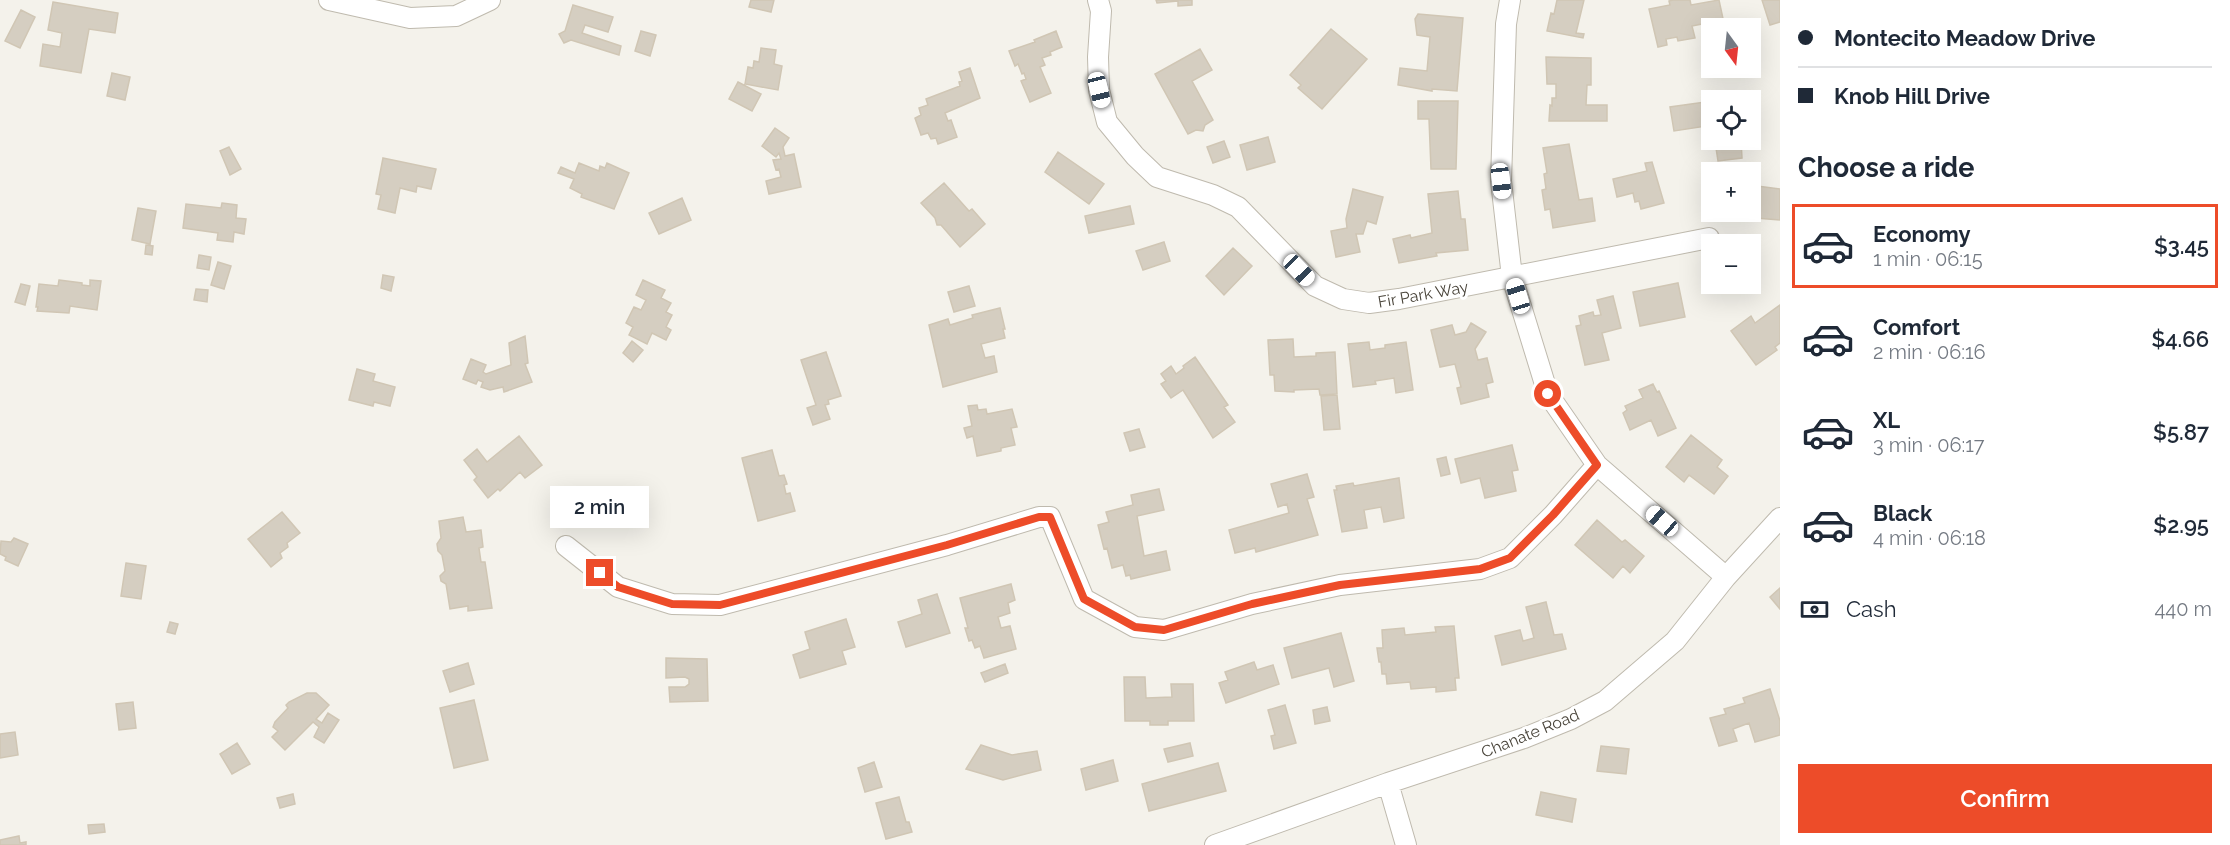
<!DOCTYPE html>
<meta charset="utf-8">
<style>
:root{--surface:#fff;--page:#f2f2f3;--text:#1f2937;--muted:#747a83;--line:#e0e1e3;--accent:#ed4c29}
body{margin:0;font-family:Raleway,sans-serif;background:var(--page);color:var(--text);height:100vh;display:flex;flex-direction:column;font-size:22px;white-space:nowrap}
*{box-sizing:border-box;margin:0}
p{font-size:20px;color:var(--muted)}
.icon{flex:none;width:33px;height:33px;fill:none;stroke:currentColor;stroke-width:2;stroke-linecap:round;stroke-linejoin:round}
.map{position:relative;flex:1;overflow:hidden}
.sheet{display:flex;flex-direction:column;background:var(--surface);width:450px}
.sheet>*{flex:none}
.guide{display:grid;align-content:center;height:132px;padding:0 18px;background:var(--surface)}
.needle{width:39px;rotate:165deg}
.tools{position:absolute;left:1701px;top:18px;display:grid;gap:12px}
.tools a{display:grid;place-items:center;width:60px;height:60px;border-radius:0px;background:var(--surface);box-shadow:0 6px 24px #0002;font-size:30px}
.end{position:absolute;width:27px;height:27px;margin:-14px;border:8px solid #ed4c29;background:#fff;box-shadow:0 0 0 3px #fff}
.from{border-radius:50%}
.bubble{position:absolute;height:42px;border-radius:0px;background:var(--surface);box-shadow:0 6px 24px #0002;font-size:20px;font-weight:600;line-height:42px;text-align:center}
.car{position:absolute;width:18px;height:36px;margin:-18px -9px;border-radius:8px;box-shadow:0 0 4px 2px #0007;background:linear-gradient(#fff 24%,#345 0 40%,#fff 0 76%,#345 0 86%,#fff 0)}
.guide b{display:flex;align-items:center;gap:21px;height:57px;font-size:22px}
.guide b+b{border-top:2px solid var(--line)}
.guide i{width:15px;height:15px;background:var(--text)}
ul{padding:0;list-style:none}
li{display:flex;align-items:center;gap:18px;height:84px;margin:0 12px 9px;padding:0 6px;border:3px solid transparent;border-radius:0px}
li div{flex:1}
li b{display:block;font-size:22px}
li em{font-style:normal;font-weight:600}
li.current{border-color:var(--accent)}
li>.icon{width:54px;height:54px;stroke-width:1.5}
h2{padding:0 18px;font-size:27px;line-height:72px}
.pay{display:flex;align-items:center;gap:15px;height:66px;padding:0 18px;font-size:22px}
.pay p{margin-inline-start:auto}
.button{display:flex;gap:12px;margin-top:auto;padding:12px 18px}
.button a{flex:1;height:69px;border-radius:0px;background:var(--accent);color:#fff;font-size:24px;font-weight:600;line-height:69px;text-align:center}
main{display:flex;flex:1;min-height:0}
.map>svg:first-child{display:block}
.building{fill:#d5cec1;stroke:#d0c6b4;stroke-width:1.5}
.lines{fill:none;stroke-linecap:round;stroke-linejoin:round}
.minor-casing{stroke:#bfbaae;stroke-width:22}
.minor{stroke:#fff;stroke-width:20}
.route{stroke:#ed4c29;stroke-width:8}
.labels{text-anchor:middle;stroke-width:6;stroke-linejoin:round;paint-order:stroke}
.street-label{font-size:16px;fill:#484339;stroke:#fff}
</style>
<main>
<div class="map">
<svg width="1780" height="845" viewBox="0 0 1780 845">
<rect width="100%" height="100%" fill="#f4f2eb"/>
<path class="building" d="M751 0H774L771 12 749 7Z
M1156 0H1192V5L1178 6V1L1157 3Z
M1557 0H1584L1576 33 1584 34 1583 38 1547 31 1551 13 1554 14Z
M1673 0H1690L1691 5 1719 0 1725 28H1712V42L1706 43 1702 24 1692 26 1695 38 1678 41 1677 37 1666 39 1667 45 1658 47 1649 9 1670 5 1669 1Z
M1762 0H1780V22L1770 25Z
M53 2 118 13 115 33 89 29 81 73 40 66 43 44 60 47 62 33 48 30Z
M573 5 613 17 608 32 585 25 582 33 621 46 619 55 571 40 564 43 559 34 565 31Z
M21 10 35 17 20 48 5 41Z
M1418 14 1463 18 1457 91 1432 89V91L1398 85 1400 68 1427 71 1430 37 1417 35 1415 19Z
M1331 29 1367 59 1322 109 1298 88 1301 85 1290 75Z
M641 31 656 35 650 56 635 51Z
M1056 31 1062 47 1050 52 1051 55 1042 58 1045 65 1040 67 1051 93 1030 102 1021 81 1026 79 1024 73 1022 74 1018 64 1015 66 1009 51 1035 42 1034 40Z
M761 48 776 50 774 64 782 66 778 90 745 84 748 67 753 68 754 61 759 62Z
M1200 49 1212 70 1192 81 1213 120 1205 125 1203 131 1196 130 1188 134 1155 74Z
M1546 57 1591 58V85H1587L1586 105H1607V121H1549L1550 105 1552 106V98H1556V84H1547Z
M970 68 980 98 945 113 948 121 951 120 957 137 938 144 936 138 931 139 928 133 921 135 915 118 921 115 919 108 928 105 926 99 960 86 959 82 962 81 959 72Z
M112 73 130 77 125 100 107 96Z
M738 82 761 94 752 111 729 99Z
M1740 97 1741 100H1714Z
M1418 101H1458L1456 169H1431L1429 119H1418Z
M1712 101V140H1741L1742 158 1718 161 1716 148H1709L1706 126 1674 131 1670 107Z
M775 128 789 138 783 147 785 156 794 154 801 187 769 194 766 181 781 177 779 169 776 170 773 160 781 159 779 153 776 157 762 146Z
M1268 137 1275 162 1247 170 1240 145Z
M1224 141 1230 157 1213 163 1207 147Z
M1569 144 1579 200 1592 198 1595 221 1553 228 1550 209 1545 210 1542 190 1546 189 1544 174 1547 173 1543 148Z
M229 147 241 169 230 175 220 151Z
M1058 152 1104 184 1089 204 1045 172Z
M383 158 436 169 431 189 417 186 416 192 400 188 395 213 378 209 381 195 376 194Z
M1652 162 1664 203 1641 209 1639 201 1635 202 1633 193 1617 197 1613 179 1647 171 1645 163Z
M579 163 599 171 600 166 605 168 607 163 629 173 614 209 581 197 582 194 570 188 574 179 558 173 561 167 575 173Z
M944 183 969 211 972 209 985 224 960 247 941 225H937L935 218 921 203Z
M1757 186 1780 189V220L1743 217 1744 212H1750V193H1756Z
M1353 189 1383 197 1376 224 1367 221 1363 234H1356L1360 252 1336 257 1331 231 1347 228 1346 219Z
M1458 191 1461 219H1465L1468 250 1436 253 1437 256 1399 263 1393 239 1410 235 1411 238 1432 233 1428 194Z
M682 198 691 220 659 234 649 213Z
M222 203 237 205 236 218 246 219 244 234 234 232 233 242 217 240 218 233 183 228 186 204 221 208Z
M1130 206 1134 224 1089 233 1085 216Z
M138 208 156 211 150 244 132 240Z
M1164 242 1170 261 1143 270 1136 251Z
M146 245 153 246 152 255 145 254Z
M1233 248 1252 266 1224 295 1206 276Z
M199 255 211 257 209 270 197 268Z
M218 262 231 266 224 289 211 285Z
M383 275 394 277 391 291 381 288Z
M59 280 82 283V285L90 286V280L101 281 97 310 70 306 69 313 37 311 38 307H36L39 284 58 286Z
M643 280 665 290 661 298 671 303 666 312 672 315 666 327 671 330 666 340 652 333 647 344 629 335 633 327 626 323 634 307 641 310 646 300 636 295Z
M1678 283 1685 317 1640 326 1633 292Z
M21 284 30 286 25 305 15 302Z
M969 286 975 306 954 312 948 292Z
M196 289 208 290 207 302 194 300Z
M1613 296 1621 328 1602 333 1609 360 1585 365 1576 326 1581 325 1579 316 1593 312 1594 316 1601 315 1597 300Z
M1780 305V343L1775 347 1777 350 1756 365 1731 331 1751 316 1755 323Z
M1000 308 1005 329H1003L1005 338 981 344 985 358 994 356 997 372 943 387 929 325 948 319 950 325 973 318 972 315Z
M1471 323 1486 332 1475 349 1478 360 1487 358 1493 382 1486 384 1489 397 1461 404 1457 388 1461 387 1455 364 1440 367 1431 330 1452 325 1455 335 1466 332Z
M525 336 528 363 525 364 532 382 504 392 503 387 490 390 481 387 483 382 478 380 476 384 463 379 471 359 486 365 483 372 486 374 511 365 509 343Z
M1293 339 1294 357 1316 356V353L1335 352 1337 394 1320 395 1319 389 1294 390V392L1275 391 1274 375H1270L1268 340Z
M632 341 643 350 633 362 623 353Z
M1369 342 1370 350 1385 348V345L1406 342 1413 390 1396 393 1394 378 1375 381 1376 384 1353 387 1348 344Z
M826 352 841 396 828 400 829 404 825 405 830 419 813 425 807 408 816 405 801 360Z
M1195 357 1228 405 1224 407 1235 422 1213 438 1183 390 1171 398 1161 384 1166 381 1161 374 1171 366 1176 374 1184 368 1183 366Z
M357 369 375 374 373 381 395 387 390 406 374 402 373 406 349 400Z
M1653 384 1657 392 1659 391 1676 428 1658 436 1651 420 1630 430 1623 413 1627 410 1625 406 1643 398 1639 390Z
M1337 395 1340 429 1324 430 1321 396Z
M977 405 978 410 986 409 987 414 1012 409 1017 427 1011 428 1015 445 1001 448V451L977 456 973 436 967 438 964 428 972 426 968 406Z
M1139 429 1145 447 1130 451 1124 433Z
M1691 435 1722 460 1717 467 1728 476 1714 494 1689 475 1684 482 1666 467Z
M519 436 542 465 525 478 520 472 500 491 498 489 488 498 474 480 477 477 464 460 477 449 487 462Z
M1512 445 1518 470 1512 471 1516 491 1485 498 1480 478 1461 483 1455 459Z
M772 450 779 476 784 475 787 484 784 485 786 494 790 493 795 511 758 521 742 458Z
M1446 457 1450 474 1441 476 1437 459Z
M1307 474 1314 497 1307 499 1318 535 1256 552 1255 548 1235 553 1229 530 1289 513 1287 504 1278 507 1271 484Z
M1399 478 1404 518 1384 522 1381 507 1364 510 1367 528 1342 532 1334 490H1337L1336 486 1353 483 1354 486Z
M1159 489 1164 510 1137 516 1144 556 1166 551 1170 570 1131 579 1130 575 1126 576 1123 565 1112 568 1107 548 1104 549 1098 525 1109 522 1106 512 1133 505 1131 495Z
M282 512 300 533 287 543 288 547 280 553 282 558 271 567 248 539Z
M463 517 466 532 481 530 483 547 479 548 481 562H485L492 608 468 611V606L450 609 446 584 441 581 440 576 445 571 442 555 438 551 437 544 441 538 439 521Z
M1597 520 1622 542 1625 540 1644 556 1630 573 1623 566 1613 578 1575 545Z
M14 538 28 544 18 566 5 560 6 557 0 554 1 541 11 542Z
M126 563 146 566 141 599 121 596Z
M1011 584 1015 600 1008 603 1010 613 998 617 1001 628 1010 626 1016 649 984 658 980 646 975 648 972 640 969 641 965 628H968L960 598Z
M1780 588V609L1770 597Z
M937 594 950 633 906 647 898 622 922 614 918 600Z
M1546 602 1554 635 1562 634 1566 649 1502 665 1495 636 1520 630 1523 641 1534 638 1526 607Z
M846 619 855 647 842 651 846 664 800 678 793 655 810 649 805 632Z
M170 622 178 624 175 634 167 632Z
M1454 626 1459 678H1455L1456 690 1436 692V687L1411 689 1410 682 1387 684 1386 674H1382L1381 662H1379L1377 648H1383L1382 630 1404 628 1405 635 1436 632 1435 627Z
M1341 633 1354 681 1334 687 1329 668 1292 678 1284 648Z
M666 658 707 659 708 701 670 702 669 687H685L689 684V679L685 677 666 678Z
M1254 662 1257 670 1273 665 1279 684 1226 703 1219 683 1228 680 1225 672Z
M468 663 474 684 450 692 443 671Z
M1005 664 1008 673 985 682 981 673Z
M1124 677H1145L1146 698 1172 697 1171 684H1193L1194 721H1168V725H1150V721H1125Z
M1770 689 1780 721V735L1755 742 1749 723 1733 729 1737 741 1719 746 1710 718 1726 714 1724 709 1745 703 1743 698Z
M307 693H316L329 705 316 719 322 723 328 713 339 720 324 743 314 737 319 727 313 722 285 750 272 737 278 731 273 727 275 722 288 708 286 705 289 702Z
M474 700 488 760 454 768 440 708Z
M133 702 136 728 119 730 116 704Z
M1285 705 1296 743 1274 749 1271 736 1275 735 1268 710Z
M1327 707 1330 721 1315 724 1313 710Z
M15 732 18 755 0 758V734Z
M237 743 250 764 232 774 220 754Z
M1190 743 1193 756 1168 762 1164 749Z
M981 745 1012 755 1037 751 1041 770 1003 780 966 769Z
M1601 746 1629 749 1626 774 1597 771Z
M1113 760 1118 781 1086 790 1081 769Z
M874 762 882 787 865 792 858 768Z
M1218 763 1226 791 1149 811 1142 784Z
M1541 792 1576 799 1572 822 1536 815Z
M293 794 295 804 280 808 277 798Z
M899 797 906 822H909L912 832 886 839 876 803Z
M104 824 105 832 89 834 88 825Z
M19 836 20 843 26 842V845H0V840Z"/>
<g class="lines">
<defs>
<path id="minor" d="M329 0 410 18 456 16 490 0
M1098 0 1101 11 1098 57 1099 90 1107 122 1135 156 1157 177 1213 195 1238 207 1315 286 1343 299 1369 303 1399 299 1709 238
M1510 0 1506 24 1501 181 1512 277 1548 394 1597 465 1726 577
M566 546 618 587 672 604 720 605 947 545 1039 517H1050L1084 599 1135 627 1164 630 1252 604 1340 585 1480 569 1510 558 1553 515 1597 465
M1388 783 1406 845
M1215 845 1388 783 1524 738 1571 719 1605 701 1675 641 1726 577 1780 518"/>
</defs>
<use href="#minor" class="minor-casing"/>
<use href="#minor" class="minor"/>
</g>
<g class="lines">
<path class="route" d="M600 573 618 587 672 604 720 605 947 545 1039 517H1050L1084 599 1135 627 1164 630 1252 604 1340 585 1480 569 1510 558 1553 515 1597 465 1548 394"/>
</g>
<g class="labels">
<g class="street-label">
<text transform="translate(1423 294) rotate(-10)" y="6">Fir Park Way</text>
<text transform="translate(1530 733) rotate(-22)" y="6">Chanate Road</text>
</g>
</g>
</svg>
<div class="tools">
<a><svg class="needle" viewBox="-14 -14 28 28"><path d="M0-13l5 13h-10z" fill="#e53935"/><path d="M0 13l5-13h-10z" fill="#747a83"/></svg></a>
<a><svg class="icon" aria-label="locate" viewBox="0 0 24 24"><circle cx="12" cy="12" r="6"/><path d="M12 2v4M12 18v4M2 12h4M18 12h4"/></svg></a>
<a>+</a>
<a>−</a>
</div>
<i class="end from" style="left:1548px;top:394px"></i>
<i class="end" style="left:600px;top:573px"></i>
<div class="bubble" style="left:550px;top:486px;width:99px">2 min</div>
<i class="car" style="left:1099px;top:90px;rotate:166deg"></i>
<i class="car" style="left:1501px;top:181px;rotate:173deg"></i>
<i class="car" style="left:1299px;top:270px;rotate:136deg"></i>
<i class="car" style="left:1518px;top:296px;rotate:343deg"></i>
<i class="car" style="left:1662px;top:521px;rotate:311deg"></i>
</div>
<section class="sheet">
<div class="guide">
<b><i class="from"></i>Montecito Meadow Drive</b>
<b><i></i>Knob Hill Drive</b>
</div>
<h2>Choose a ride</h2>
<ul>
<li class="current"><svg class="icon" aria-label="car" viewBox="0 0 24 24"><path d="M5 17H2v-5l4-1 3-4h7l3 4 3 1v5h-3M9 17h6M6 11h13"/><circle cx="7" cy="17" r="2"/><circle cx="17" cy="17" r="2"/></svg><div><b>Economy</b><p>1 min · 06:15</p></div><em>$3.45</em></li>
<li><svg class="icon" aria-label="car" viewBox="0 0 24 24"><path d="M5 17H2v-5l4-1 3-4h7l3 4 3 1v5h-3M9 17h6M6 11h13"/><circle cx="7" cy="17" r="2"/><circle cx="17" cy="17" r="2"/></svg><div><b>Comfort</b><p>2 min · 06:16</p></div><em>$4.66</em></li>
<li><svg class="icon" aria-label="car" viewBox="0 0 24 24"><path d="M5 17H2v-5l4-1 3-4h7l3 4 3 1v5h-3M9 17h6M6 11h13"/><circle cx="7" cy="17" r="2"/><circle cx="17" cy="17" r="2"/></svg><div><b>XL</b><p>3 min · 06:17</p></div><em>$5.87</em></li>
<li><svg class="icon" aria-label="car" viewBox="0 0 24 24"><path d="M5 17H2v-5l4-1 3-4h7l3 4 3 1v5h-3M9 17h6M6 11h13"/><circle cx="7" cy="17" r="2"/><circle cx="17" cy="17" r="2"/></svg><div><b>Black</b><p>4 min · 06:18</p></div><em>$2.95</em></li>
</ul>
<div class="pay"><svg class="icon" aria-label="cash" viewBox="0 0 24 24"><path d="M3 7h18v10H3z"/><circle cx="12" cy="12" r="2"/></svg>Cash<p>440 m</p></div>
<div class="button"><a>Confirm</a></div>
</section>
</main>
